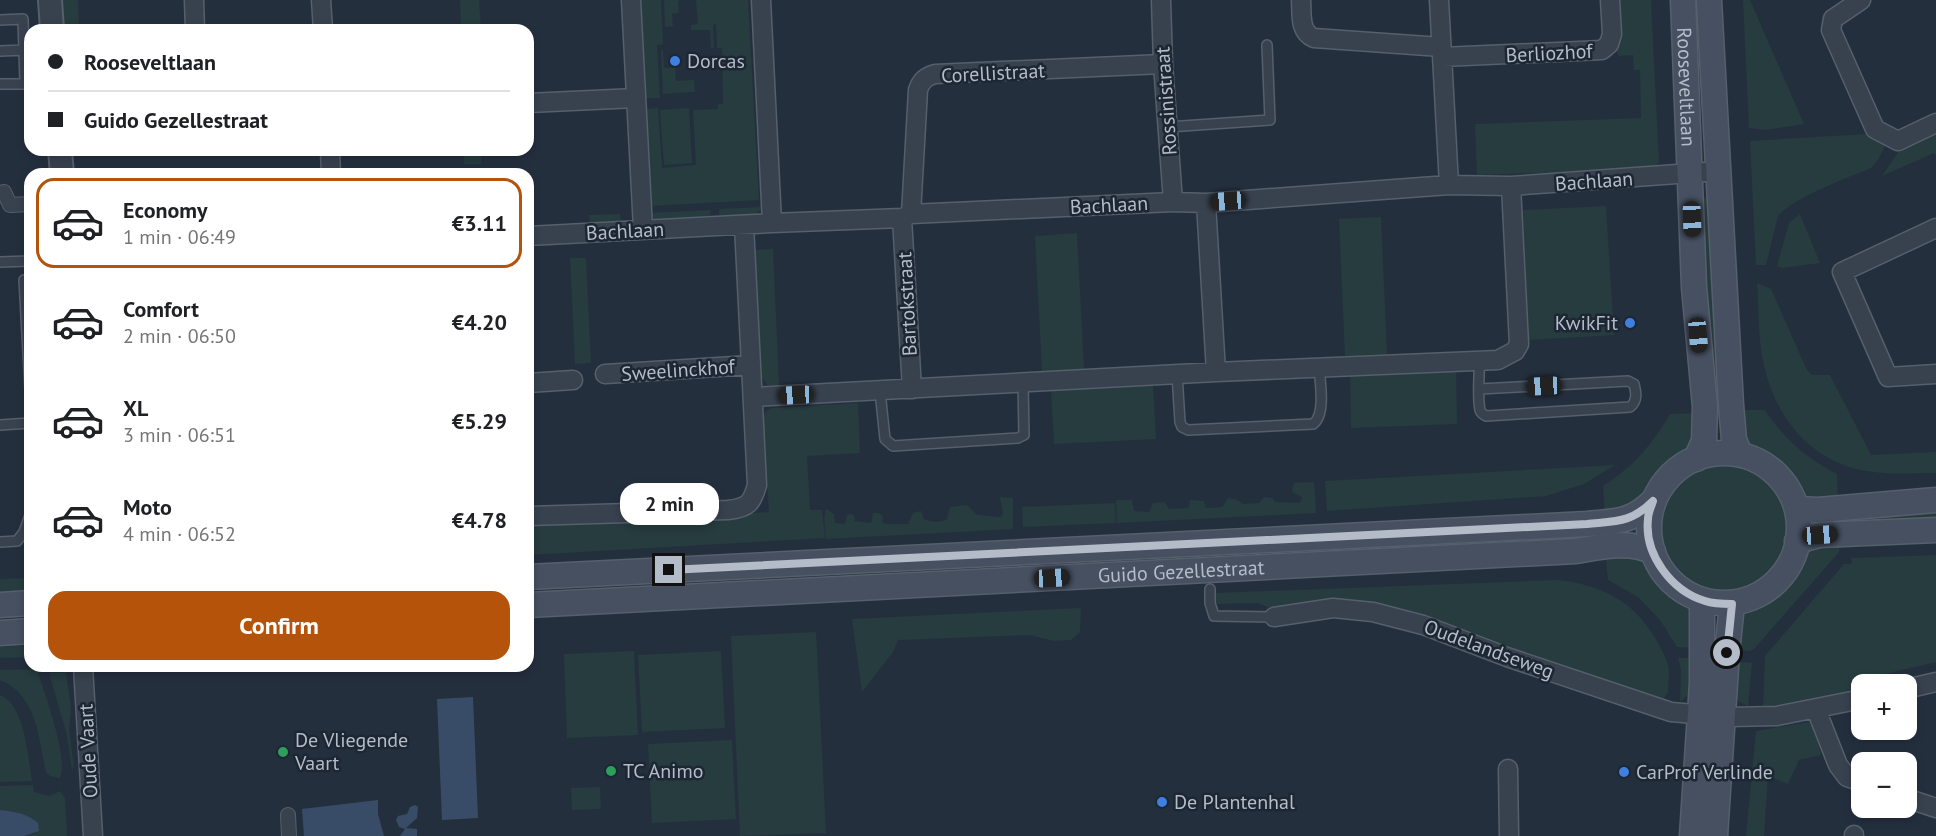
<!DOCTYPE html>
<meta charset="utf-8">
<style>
:root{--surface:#fff;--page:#f2f2f2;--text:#202124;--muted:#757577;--line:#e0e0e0;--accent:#b45309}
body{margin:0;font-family:"PT Sans",sans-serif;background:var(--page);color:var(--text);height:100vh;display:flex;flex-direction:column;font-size:22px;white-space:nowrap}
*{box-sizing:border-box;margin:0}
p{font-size:20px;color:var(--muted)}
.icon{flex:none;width:33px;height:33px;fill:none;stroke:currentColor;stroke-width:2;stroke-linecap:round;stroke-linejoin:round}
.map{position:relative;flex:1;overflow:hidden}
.sheet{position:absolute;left:24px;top:168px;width:510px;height:504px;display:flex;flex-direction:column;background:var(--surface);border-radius:18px;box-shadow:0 3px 9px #0003}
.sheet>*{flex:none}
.banner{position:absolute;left:24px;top:24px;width:510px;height:132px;border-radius:18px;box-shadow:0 3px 9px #0003;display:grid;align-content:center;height:132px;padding:0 24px;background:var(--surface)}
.buttons{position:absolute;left:1851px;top:674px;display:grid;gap:12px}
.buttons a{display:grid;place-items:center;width:66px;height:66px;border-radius:12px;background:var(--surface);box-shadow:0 3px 9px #0003;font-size:30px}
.end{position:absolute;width:27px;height:27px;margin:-14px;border:8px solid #b4bcc9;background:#111;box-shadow:0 0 0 3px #111}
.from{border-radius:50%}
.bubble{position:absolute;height:42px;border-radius:18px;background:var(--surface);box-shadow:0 3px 9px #0003;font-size:20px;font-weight:700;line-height:42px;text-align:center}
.car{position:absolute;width:18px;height:36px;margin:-18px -9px;border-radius:8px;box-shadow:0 0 4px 2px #0007;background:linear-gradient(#222 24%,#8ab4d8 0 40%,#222 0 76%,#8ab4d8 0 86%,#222 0)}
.banner b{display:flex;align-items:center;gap:21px;height:57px;font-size:22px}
.banner b+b{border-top:2px solid var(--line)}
.banner i{width:15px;height:15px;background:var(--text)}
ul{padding:10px 0 0;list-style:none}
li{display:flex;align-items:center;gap:18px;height:90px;margin:0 12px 9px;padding:0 12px;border:3px solid transparent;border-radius:18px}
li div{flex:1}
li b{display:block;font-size:22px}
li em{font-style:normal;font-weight:700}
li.selected{border-color:var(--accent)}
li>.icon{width:54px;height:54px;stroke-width:1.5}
.button{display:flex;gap:12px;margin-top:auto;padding:12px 24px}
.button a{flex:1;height:69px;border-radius:18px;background:var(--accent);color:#fff;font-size:24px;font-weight:700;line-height:69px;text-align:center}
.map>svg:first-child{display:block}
.green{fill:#263c3f}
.water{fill:#394c67}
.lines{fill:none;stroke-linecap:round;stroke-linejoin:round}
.service-casing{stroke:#565f6c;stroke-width:12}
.pedestrian-casing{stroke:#565f6c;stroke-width:16}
.minor-casing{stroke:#565f6c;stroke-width:21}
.tertiary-casing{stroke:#565f6c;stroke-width:26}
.secondary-casing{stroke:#565f6c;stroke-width:27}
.service{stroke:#38414e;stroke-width:9}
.pedestrian{stroke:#38414e;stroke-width:14}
.minor{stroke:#38414e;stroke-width:18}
.tertiary{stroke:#38414e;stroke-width:22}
.secondary{stroke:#465061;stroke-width:24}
.route{stroke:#b4bcc9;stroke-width:8}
.shop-dot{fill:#3f7fe0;stroke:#1d2633;stroke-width:2}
.leisure-dot{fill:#2e9e5b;stroke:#1d2633;stroke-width:2}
.labels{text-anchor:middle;stroke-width:5;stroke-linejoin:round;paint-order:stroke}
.street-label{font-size:20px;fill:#b4bcc9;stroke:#1d2633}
.poi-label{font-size:20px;fill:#b4bcc9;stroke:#1d2633;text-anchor:start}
</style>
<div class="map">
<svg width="1936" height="836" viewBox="0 0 1936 836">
<rect width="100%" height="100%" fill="#242f3e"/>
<path class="green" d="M58 0H78L79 30H60Z
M460 0H479L481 30H461Z
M641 0H661L663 44 657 45 660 98H646Z
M664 0H681L678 1 679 13 672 14 673 26 665 27Z
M696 0H748L759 200 652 206 647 109 658 108 662 168 696 165 693 110 718 109V104H723L722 48H717L716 24 713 25 714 48H711L710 30H691V25L698 24Z
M1613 0H1651L1659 162 1654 169 1477 175 1475 124 1641 118 1640 70H1634L1633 55 1619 56 1616 50Z
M1743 0H1750L1804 124 1765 130 1749 128Z
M661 50H663L664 68H675L676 81 694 80 695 92 663 94Z
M689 108 692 163 664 165 660 110Z
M1936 127V156L1934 153 1882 176 1905 142Z
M1865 134 1885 146 1878 160 1871 168C1845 179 1796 196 1778 216L1766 265H1756L1750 141Z
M464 150H481V164H464Z
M1706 197 1709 198 1722 398 1710 399 1701 201Z
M1606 206 1614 335 1529 340 1523 210Z
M762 207C755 221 734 217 720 218L719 209Z
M710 210 711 219 654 221 648 213Z
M620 214 621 223 590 225 589 215Z
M1800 214 1820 263 1782 268 1777 266 1789 223Z
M1381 217 1387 354 1345 356 1339 219Z
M1077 233 1084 369 1042 371 1035 236Z
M773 249 779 385H768L762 378 755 250Z
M570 258H586L591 363 575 364Z
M1757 283 1771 289 1807 370 1812 375H1830L1871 455 1936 452V473C1913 473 1890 475 1867 471 1810 462 1774 416 1763 361 1758 336 1759 309 1757 283Z
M1456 370 1457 424 1351 428 1350 373Z
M1153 385 1156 439 1054 444 1051 390Z
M858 403 860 453 807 456 810 510H822L825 538 528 555V525L769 512 763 418 766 411 772 408Z
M1735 410H1765C1783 438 1807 459 1837 474L1838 505 1800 497 1786 476 1773 463 1751 450Z
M1699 413 1688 453 1664 470 1643 503 1605 516 1603 486C1635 465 1650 447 1670 414Z
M1656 529a68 68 0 1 1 136 0a68 68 0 1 1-136 0Z
M1615 465 1584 484 1546 496 1327 511 1325 481Z
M1314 482 1316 513 1117 523 1116 500H1132L1134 511 1149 512 1153 503 1165 502 1169 509 1189 508 1190 500 1204 501 1206 508 1222 507 1228 498 1238 500 1242 504 1259 503 1264 497 1273 498 1275 502 1300 503 1302 497 1292 492 1294 483Z
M1000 497 1013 498V529L826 539 824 518 826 509 834 514 835 523 845 524 847 515 852 514 855 518 854 521 871 523 873 513H879L883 517 882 522 885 524H908L913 513 921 511 924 519C931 522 941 523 947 519L950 507 967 505 977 515 1000 517 1003 514Z
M1115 503 1116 523 1023 527 1022 507Z
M1936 508V521L1853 526V512Z
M1840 541 1839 552 1754 649 1749 651 1733 650 1739 614 1745 607 1768 595 1784 582 1804 550Z
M1605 551H1633L1648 563 1664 585 1687 602 1695 612 1697 648 1677 647 1660 620 1638 597 1608 580Z
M1936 555V662L1876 676 1877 684H1862L1861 693 1763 709 1765 656 1844 564H1852L1851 558Z
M28 578 29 594 0 596V579Z
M1558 580C1600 585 1631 599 1654 636 1659 645 1665 655 1668 665 1670 673 1668 684 1668 693L1661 701 1437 620 1381 606 1271 609 1258 603 1216 604 1215 593Z
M1081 608 1080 632 1071 640 1054 641 1030 635 898 640 893 652 862 692 852 619Z
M816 632 826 833 740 836 731 636Z
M30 645V657L0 658V647Z
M634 651 638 735 567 738 564 654Z
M721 651 725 728 642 732 638 655Z
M1678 658H1697L1694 689 1680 702 1681 670Z
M1731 661 1752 663 1748 706 1740 702 1735 697Z
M37 669C44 693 69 757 60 778L50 776 46 772C38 737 37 695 0 680V670Z
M66 672 71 709 69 731 74 766 72 770 67 735 49 673Z
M0 695C25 704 28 758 32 781L0 782Z
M1814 721 1821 755 1799 760 1788 784 1768 776 1764 836H1746L1756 731Z
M732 740 736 819 652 823 648 744Z
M33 785 34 792 49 796 60 791 65 798 67 836H24L35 833 34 819 15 812 0 810V786Z
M600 787 601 809 572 810 571 788Z"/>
<path class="water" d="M473 697 478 818 442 820 437 699Z
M378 800V814L384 836H304L302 809Z
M415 805 418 807 417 818 406 828 417 829V836H400L405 829 399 827 396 820 398 816 407 814 410 807Z
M0 810C13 811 29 814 38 823L39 831 24 836H0Z"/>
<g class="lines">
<defs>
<path id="service" d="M0 20 23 19 25 84H0
M0 51 24 50
M1168 127 1270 120 1267 45
M0 262 30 261
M24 280 30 390
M1479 360C1480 374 1477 397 1480 410 1481 414 1483 414 1486 416L1630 407C1638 401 1636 392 1634 384L1628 381 1480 389
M1177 374 1180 422 1182 427 1188 430 1313 424C1326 415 1320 382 1319 367
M880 391 885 439 893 446 1018 438 1024 435 1023 383
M0 425 30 423
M0 542 17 541 24 532 30 515
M1210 589V603L1214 616 1274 617"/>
<path id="pedestrian" d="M0 193 4 192 10 205 30 204
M288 815 289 836"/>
<path id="minor" d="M194 0 195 30
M321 0 323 30
M631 0 643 229
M761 0 772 223
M1161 0 1163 64 1173 202
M1301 0C1302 14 1299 32 1314 38L1441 47
M1439 0 1449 185
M1861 0 1833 19 1831 30 1875 129 1898 141 1936 123
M1442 57 1602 50 1609 44 1612 34 1610 0
M528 103 636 98
M330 150 331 174
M1206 203 1216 372
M911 214 918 90C921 81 925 77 935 74L1163 64
M902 218 912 389
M1936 228 1842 272 1888 377 1936 374
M528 236 772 223 902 218 911 214 1173 202 1206 203 1449 185 1511 186 1719 171
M605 374 751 365
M528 383 573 380
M754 397 1216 372 1498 360 1515 351 1519 344 1511 186
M528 516 728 510C748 508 752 503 757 485L744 225
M1274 617 1333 608 1373 612 1423 625 1507 657 1671 712 1729 717 1777 716 1862 699
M83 666 93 836
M1906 689 1936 682
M1816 709 1838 765 1847 777 1862 782
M1508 769 1509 836
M1906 798 1936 808
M1854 836V835"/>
<path id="tertiary" d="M50 0 52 30
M60 150 62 174"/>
<g id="secondary">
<path id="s1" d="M1683 0 1694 287 1705 407 1704 441 1696 459"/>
<path d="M1709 0 1731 405 1734 440 1740 454"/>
<circle cx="1724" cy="528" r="75"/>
<path d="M1798 509 1818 510 1936 500"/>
<path d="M1797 541 1820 535 1936 530"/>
<path d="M528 577 1587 524C1616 521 1631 523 1653 501"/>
<path d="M0 605 30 603"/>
<path id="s2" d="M528 605 1576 551C1601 547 1630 540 1653 552"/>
<path d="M0 633 30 631"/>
<path d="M1692 836 1702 683V601"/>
<path d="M1715 836 1727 653 1732 604"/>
</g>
</defs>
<use href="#service" class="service-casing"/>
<use href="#pedestrian" class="pedestrian-casing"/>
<use href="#minor" class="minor-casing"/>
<use href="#tertiary" class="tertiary-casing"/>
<use href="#secondary" class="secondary-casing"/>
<use href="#service" class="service"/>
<use href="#pedestrian" class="pedestrian"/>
<use href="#minor" class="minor"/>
<use href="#tertiary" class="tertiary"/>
<use href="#secondary" class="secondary"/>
</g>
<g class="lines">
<path class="route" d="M669 570 1587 524C1616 521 1631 523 1653 501 1651 507 1648 513 1648 519 1644 555 1672 591 1705 601 1714 604 1723 604 1732 604L1727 653"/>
</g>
<g class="shop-dot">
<circle cx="675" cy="61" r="6"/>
<circle cx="1630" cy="323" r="6"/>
<circle cx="1624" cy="772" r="6"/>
<circle cx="1162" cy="802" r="6"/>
</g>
<g class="leisure-dot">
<circle cx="283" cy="752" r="6"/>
<circle cx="611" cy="771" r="6"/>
</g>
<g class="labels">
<g class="street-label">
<text transform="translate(1549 53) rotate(-3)" y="7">Berliozhof</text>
<text transform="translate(993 73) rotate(-3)" y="7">Corellistraat</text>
<text dy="7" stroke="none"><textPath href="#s1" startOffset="87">Rooseveltlaan</textPath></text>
<text transform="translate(1166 101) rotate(-94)" y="7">Rossinistraat</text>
<text transform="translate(1594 181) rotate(-4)" y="7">Bachlaan</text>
<text transform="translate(1109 205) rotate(-3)" y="7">Bachlaan</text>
<text transform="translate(625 231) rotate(-3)" y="7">Bachlaan</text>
<text transform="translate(907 304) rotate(-93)" y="7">Bartokstraat</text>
<text transform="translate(678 370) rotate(-4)" y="7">Sweelinckhof</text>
<text dy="7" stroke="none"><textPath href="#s2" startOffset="654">Guido Gezellestraat</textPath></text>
<text transform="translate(1489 649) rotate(20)" y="7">Oudelandseweg</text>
<text transform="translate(88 751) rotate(-93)" y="7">Oude Vaart</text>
</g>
<g class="poi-label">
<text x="687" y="68">Dorcas</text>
<text x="1618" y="330" text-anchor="end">KwikFit</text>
<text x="295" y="747">De Vliegende<tspan x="295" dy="23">Vaart</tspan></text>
<text x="623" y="778">TC Animo</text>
<text x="1636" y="779">CarProf Verlinde</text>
<text x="1174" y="809">De Plantenhal</text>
</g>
</g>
</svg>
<div class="buttons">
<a>+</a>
<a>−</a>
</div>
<i class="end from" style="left:1727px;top:653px"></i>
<i class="end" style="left:669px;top:570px"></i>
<div class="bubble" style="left:620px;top:483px;width:99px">2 min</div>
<i class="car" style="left:1228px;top:201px;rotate:266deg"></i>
<i class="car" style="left:1692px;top:219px;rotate:178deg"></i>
<i class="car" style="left:1698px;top:335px;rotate:175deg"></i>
<i class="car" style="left:1544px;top:386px;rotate:267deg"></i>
<i class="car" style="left:796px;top:395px;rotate:267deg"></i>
<i class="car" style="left:1820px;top:535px;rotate:86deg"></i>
<i class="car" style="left:1052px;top:578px;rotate:87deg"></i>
<div class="banner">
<b><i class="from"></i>Rooseveltlaan</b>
<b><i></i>Guido Gezellestraat</b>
</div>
<section class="sheet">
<ul>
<li class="selected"><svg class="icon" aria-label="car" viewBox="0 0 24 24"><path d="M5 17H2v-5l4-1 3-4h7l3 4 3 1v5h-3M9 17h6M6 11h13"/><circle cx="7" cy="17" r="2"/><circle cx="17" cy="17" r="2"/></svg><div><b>Economy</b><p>1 min · 06:49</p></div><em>€3.11</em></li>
<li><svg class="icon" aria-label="car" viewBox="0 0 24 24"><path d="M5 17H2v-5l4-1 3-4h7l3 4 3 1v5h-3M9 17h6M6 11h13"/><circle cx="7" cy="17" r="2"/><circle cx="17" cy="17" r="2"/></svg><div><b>Comfort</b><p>2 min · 06:50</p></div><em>€4.20</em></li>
<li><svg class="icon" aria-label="car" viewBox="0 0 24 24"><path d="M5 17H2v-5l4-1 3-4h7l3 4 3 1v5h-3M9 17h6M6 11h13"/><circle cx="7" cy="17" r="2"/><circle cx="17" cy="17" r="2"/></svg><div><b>XL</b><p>3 min · 06:51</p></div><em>€5.29</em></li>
<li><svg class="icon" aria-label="car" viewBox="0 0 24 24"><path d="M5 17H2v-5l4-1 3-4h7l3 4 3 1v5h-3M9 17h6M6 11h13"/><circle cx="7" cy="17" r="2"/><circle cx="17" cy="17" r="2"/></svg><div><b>Moto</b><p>4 min · 06:52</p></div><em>€4.78</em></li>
</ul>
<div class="button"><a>Confirm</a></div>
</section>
</div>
